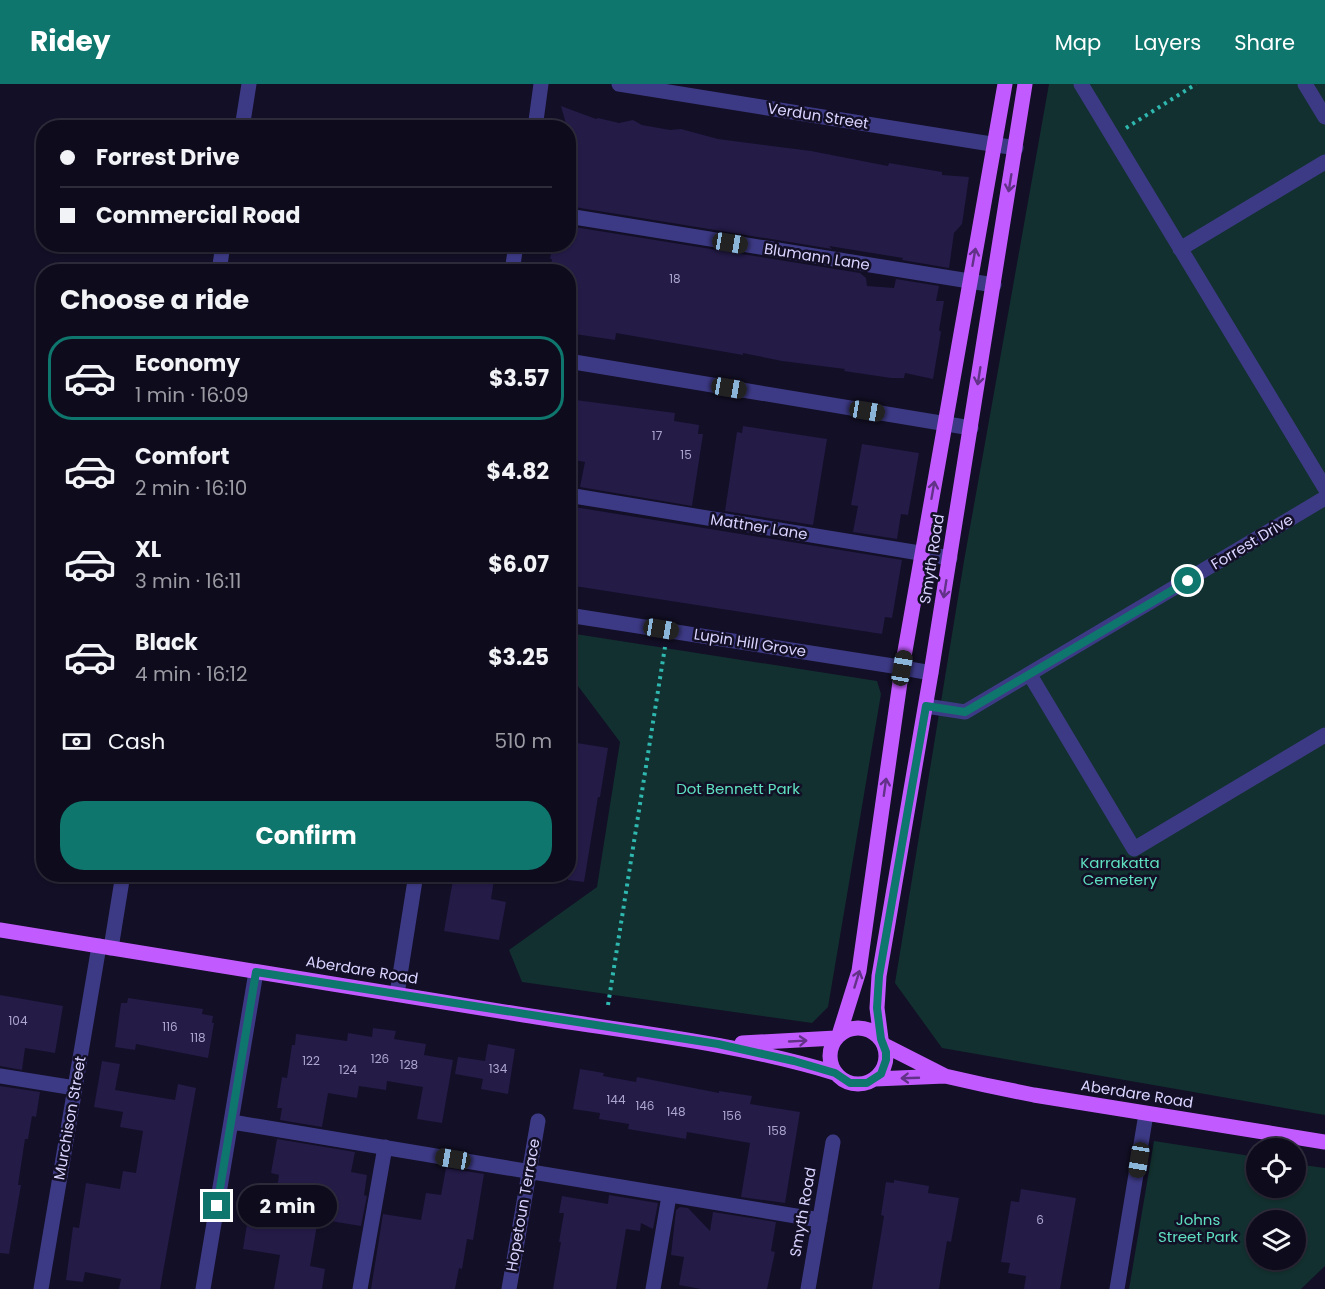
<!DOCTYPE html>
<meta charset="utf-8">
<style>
:root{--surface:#0e0b1c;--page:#1c1929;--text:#f1f3f6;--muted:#9b9ba3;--line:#2e2b3b;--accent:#0f766e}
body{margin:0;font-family:Poppins,sans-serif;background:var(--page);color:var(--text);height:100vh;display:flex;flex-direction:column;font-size:22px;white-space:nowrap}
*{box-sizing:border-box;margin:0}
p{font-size:20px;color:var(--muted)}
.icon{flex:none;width:33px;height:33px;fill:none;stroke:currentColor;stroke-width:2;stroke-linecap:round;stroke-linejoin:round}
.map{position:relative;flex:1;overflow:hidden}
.details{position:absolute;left:36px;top:180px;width:540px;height:618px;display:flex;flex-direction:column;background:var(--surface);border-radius:24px;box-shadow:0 2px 4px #0004,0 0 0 2px var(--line)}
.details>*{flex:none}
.hud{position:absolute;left:36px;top:36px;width:540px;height:132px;border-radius:24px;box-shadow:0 2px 4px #0004,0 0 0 2px var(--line);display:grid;align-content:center;height:132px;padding:0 24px;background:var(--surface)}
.controls{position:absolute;left:1246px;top:1054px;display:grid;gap:12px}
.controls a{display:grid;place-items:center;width:60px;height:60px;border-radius:50%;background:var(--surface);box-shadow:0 2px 4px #0004,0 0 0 2px var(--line);font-size:30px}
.end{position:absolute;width:27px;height:27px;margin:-14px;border:8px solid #0f766e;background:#fff;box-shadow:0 0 0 3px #fff}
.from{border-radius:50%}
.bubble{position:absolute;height:42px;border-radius:21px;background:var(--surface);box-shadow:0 2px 4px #0004,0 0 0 2px var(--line);font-size:20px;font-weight:700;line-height:42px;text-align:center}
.car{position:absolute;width:18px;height:36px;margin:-18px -9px;border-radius:8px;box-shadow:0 0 4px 2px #0007;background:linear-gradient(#222 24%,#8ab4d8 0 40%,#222 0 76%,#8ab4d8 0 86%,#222 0)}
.hud b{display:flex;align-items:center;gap:21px;height:57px;font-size:22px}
.hud b+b{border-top:2px solid var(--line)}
.hud i{width:15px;height:15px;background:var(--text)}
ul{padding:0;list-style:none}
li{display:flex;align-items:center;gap:18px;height:84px;margin:0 12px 9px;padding:0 12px;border:3px solid transparent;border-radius:24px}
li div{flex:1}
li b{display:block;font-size:22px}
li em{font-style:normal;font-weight:700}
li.on{border-color:var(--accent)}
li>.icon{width:54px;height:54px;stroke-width:1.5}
h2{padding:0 24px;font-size:27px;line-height:72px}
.pay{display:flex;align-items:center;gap:15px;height:66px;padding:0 24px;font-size:22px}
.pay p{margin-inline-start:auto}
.cta{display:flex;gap:12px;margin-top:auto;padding:12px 24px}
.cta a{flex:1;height:69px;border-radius:24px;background:var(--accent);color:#fff;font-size:24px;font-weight:700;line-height:69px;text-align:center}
header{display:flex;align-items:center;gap:36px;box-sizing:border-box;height:84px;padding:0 30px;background:var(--accent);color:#fff}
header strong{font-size:28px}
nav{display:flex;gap:33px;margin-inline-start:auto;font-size:21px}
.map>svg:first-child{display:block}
.green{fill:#12302f;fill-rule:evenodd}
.building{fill:#241b47}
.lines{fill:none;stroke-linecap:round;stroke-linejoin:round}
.path{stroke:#2fb8b0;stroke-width:4;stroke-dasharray:3 4.5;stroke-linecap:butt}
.minor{stroke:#3d3a85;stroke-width:15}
.major{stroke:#c25bff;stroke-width:15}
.oneway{stroke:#623188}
.route{stroke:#0f766e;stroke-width:8}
.labels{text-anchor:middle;stroke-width:5;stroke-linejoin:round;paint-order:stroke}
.number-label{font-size:12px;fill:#aca6d1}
.street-label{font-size:15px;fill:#d9d4ff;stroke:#130f26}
.park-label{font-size:15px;fill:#5fe0c0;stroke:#130f26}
</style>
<header>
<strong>Ridey</strong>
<nav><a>Map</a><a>Layers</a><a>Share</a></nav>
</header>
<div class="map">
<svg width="1325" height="1205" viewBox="0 0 1325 1205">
<rect width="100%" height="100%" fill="#130f26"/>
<path class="green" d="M1049 0H1325V1031L942 964 895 899 964 477Z
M569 549 877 597 881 610 828 923 812 939 522 898 509 866 597 803 620 658 569 590Z
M1154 1057 1257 1073V1104H1296V1080L1325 1084V1182L1301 1205H1129ZM1257 1137H1296V1176H1257Z"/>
<path class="building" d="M561 22 596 35 598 34 619 39 633 36 642 41 670 46 681 45 718 55 811 67 888 82 889 79 942 88V91L969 93 962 140 954 149 949 184 902 176 903 174 829 162 832 165 568 122V44H567Z
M568 142 860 189 866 194 867 202 894 204 896 195 939 202 936 217H944L939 246 941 248 933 295 905 289 904 294H891L844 287 845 285 782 277 743 269V271L616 249 615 256 568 249V188H550L552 175H550L553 160H568Z
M568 315 675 329 674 337 699 341 698 350H703L692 422 580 403 585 378 568 375Z
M743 342 827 355 813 441 725 427 737 348 742 349Z
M862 360 919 369 908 431 901 430 897 455 853 448 858 422 851 421Z
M568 422 902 476 892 534 885 533 882 550 568 501Z
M577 659 608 664 600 713H598L584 798 568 796V718Z
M454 790H495L491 815 506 818 499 856 444 847Z
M0 911 63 922 55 969 25 964 22 986 0 982Z
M128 914 203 925 202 930 213 932 212 939H214L208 974 136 960 135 966 115 963 121 919H127Z
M373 944 396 947 394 955 426 960 424 971 453 976 442 1039 417 1035 423 1003 387 997 386 1006 359 1002 357 1014 328 1009 322 1043 280 1036 282 1024H277L282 993 287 994 292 961H295L296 950 347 957 348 949 372 953Z
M488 960 515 965 508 1010 481 1005 483 995 455 990 458 973 485 977Z
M102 977 120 980 115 1006 175 1016 178 1000 196 1004 160 1205H119L121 1195 85 1188 83 1198 66 1196 73 1143 79 1144 86 1099 120 1105 123 1087 136 1089 143 1047 120 1043 123 1028 94 1023Z
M580 985 604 989 603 992 636 998 637 993 719 1009V1007L752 1012 750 1020 800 1028 785 1119 741 1113 750 1059 687 1048 686 1055 628 1045 629 1040 599 1035 600 1029 573 1025Z
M0 1002 40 1008 36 1033 32 1032 28 1055H25L18 1101H21L9 1170 0 1169Z
M277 1055 355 1068 351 1088 367 1091 364 1111 367 1112 361 1142 318 1135 310 1182 325 1185 322 1205H274L280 1171 243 1165 247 1140 271 1144 279 1091 271 1089Z
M446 1084 484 1090 473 1156 467 1155 462 1185 459 1184 455 1205H371L383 1130 421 1136 426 1109 441 1111Z
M894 1096 929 1102 928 1109 959 1114 951 1158 947 1157 939 1205H872L884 1132 881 1131 886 1098 894 1099Z
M1021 1105 1076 1114 1060 1205H1024L1026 1192 1008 1189 1010 1179 1001 1178 1011 1117 1019 1118Z
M609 1111 658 1119 653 1145 641 1139 640 1147 626 1145 616 1205H553L561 1158H559L564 1129H559L562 1112 608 1120Z
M680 1123 688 1124 710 1147 713 1128 776 1138 771 1167 775 1168 767 1205H701L679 1201 684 1173 671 1171 676 1126Z"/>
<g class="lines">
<path class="path" d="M1126 44 1196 0
M608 921 665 563"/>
<path class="minor" d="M619 0 1016 64
M1081 0 1325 404
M1305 0 1325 33
M242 44 249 0
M535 44 541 0
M568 132 994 201
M1180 165 1325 78
M219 188 223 160
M512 188 516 160
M568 277 971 344
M568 411 950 474
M568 531 893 582 931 589
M1030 591 1134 765 1325 651
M926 622 965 628 1325 414
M111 864 123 790
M397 910 416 790
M0 992 75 1004
M232 1038 820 1136
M41 1205 99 862
M203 1205 256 888
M360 1205 385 1063
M509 1205 538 1037
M653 1205 669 1112
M808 1205 833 1058
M1117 1205 1146 1030"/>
<path class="major" d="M0 846C175 875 349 902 524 931 629 948 733 958 835 989
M830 972a28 28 0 1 1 56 0a28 28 0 1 1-56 0Z
M839 951 859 887 902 584 1005 0
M881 955 877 924 879 892 931 589 1025 0
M742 959 836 954
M884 961 945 992 985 1001 1034 1011 1325 1058
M875 995 945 992"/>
</g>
<defs><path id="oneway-shaft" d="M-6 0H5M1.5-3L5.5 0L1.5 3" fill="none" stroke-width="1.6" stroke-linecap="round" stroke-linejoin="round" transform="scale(1.5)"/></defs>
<g class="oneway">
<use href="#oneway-shaft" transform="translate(1010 99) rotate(99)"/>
<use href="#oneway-shaft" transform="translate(974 173) rotate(-80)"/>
<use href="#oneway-shaft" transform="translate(979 292) rotate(99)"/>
<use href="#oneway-shaft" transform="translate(933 406) rotate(-80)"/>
<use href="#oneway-shaft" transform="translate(945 505) rotate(99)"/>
<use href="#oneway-shaft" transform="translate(885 703) rotate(-82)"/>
<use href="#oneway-shaft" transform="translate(857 895) rotate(-73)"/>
<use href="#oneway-shaft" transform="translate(798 957) rotate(-3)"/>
<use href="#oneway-shaft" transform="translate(910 994) rotate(178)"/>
</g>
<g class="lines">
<path class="route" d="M217 1122 256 888 718 960 794 977 835 989 850 999H867L881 990 886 976V968L881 955 877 924 879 892 926 622 965 628 1188 497"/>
</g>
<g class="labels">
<g class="number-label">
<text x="675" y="199">18</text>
<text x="657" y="356">17</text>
<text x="686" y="375">15</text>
<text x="18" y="941">104</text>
<text x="170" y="947">116</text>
<text x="198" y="958">118</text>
<text x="380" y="979">126</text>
<text x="311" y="981">122</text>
<text x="409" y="985">128</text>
<text x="498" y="989">134</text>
<text x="348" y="990">124</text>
<text x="616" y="1020">144</text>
<text x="645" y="1026">146</text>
<text x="676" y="1032">148</text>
<text x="732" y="1036">156</text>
<text x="777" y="1051">158</text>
<text x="1040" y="1140">6</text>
</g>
<g class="street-label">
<text transform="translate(818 32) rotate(9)" y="5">Verdun Street</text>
<text transform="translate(817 173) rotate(9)" y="5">Blumann Lane</text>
<text transform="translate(759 443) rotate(9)" y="5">Mattner Lane</text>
<text transform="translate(1252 458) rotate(-31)" y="5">Forrest Drive</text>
<text transform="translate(932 475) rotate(-81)" y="5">Smyth Road</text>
<text transform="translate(750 559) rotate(9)" y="5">Lupin Hill Grove</text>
<text transform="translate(362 886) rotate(9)" y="5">Aberdare Road</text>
<text transform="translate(1137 1010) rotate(9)" y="5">Aberdare Road</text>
<text transform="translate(70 1034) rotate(-80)" y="5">Murchison Street</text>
<text transform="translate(523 1121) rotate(-80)" y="5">Hopetoun Terrace</text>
<text transform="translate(803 1128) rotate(-80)" y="5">Smyth Road</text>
</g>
<g class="park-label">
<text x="738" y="710">Dot Bennett Park</text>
<text x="1120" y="784">Karrakatta<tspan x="1120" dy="17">Cemetery</tspan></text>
<text x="1198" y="1141">Johns<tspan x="1198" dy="17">Street Park</tspan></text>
</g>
</g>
</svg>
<div class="controls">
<a><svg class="icon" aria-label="locate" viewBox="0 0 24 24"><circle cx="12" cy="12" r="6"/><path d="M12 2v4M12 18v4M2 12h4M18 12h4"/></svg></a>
<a><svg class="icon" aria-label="layers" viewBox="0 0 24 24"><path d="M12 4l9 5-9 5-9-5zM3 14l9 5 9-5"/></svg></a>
</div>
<i class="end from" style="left:1188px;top:497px"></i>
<i class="end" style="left:217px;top:1122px"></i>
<div class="bubble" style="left:238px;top:1101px;width:99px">2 min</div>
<i class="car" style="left:730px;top:159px;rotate:99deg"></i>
<i class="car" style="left:729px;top:304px;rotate:100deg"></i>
<i class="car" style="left:867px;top:327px;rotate:99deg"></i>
<i class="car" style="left:661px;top:545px;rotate:99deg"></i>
<i class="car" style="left:902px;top:584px;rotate:10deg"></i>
<i class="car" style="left:453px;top:1075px;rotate:280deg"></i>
<i class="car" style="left:1139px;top:1076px;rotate:189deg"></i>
<div class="hud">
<b><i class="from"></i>Forrest Drive</b>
<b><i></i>Commercial Road</b>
</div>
<section class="details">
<h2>Choose a ride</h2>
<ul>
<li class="on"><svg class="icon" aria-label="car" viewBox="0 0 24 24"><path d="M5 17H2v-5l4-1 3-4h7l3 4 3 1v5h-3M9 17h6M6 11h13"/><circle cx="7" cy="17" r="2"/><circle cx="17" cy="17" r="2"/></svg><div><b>Economy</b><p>1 min · 16:09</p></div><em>$3.57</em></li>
<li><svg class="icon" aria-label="car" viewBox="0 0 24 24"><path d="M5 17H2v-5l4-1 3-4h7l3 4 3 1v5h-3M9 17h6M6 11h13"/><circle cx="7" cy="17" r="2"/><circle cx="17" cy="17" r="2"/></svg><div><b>Comfort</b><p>2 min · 16:10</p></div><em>$4.82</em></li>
<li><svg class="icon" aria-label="car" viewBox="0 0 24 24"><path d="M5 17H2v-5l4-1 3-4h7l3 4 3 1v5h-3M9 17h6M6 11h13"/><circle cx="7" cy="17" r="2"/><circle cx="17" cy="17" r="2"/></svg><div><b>XL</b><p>3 min · 16:11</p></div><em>$6.07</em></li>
<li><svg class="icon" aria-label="car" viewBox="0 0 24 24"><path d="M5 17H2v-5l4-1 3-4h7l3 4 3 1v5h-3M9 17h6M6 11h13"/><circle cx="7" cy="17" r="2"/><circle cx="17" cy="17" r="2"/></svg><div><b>Black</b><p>4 min · 16:12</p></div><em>$3.25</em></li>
</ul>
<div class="pay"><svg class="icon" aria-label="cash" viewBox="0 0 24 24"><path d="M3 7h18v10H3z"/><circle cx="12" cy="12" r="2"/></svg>Cash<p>510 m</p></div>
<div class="cta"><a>Confirm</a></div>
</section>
</div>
